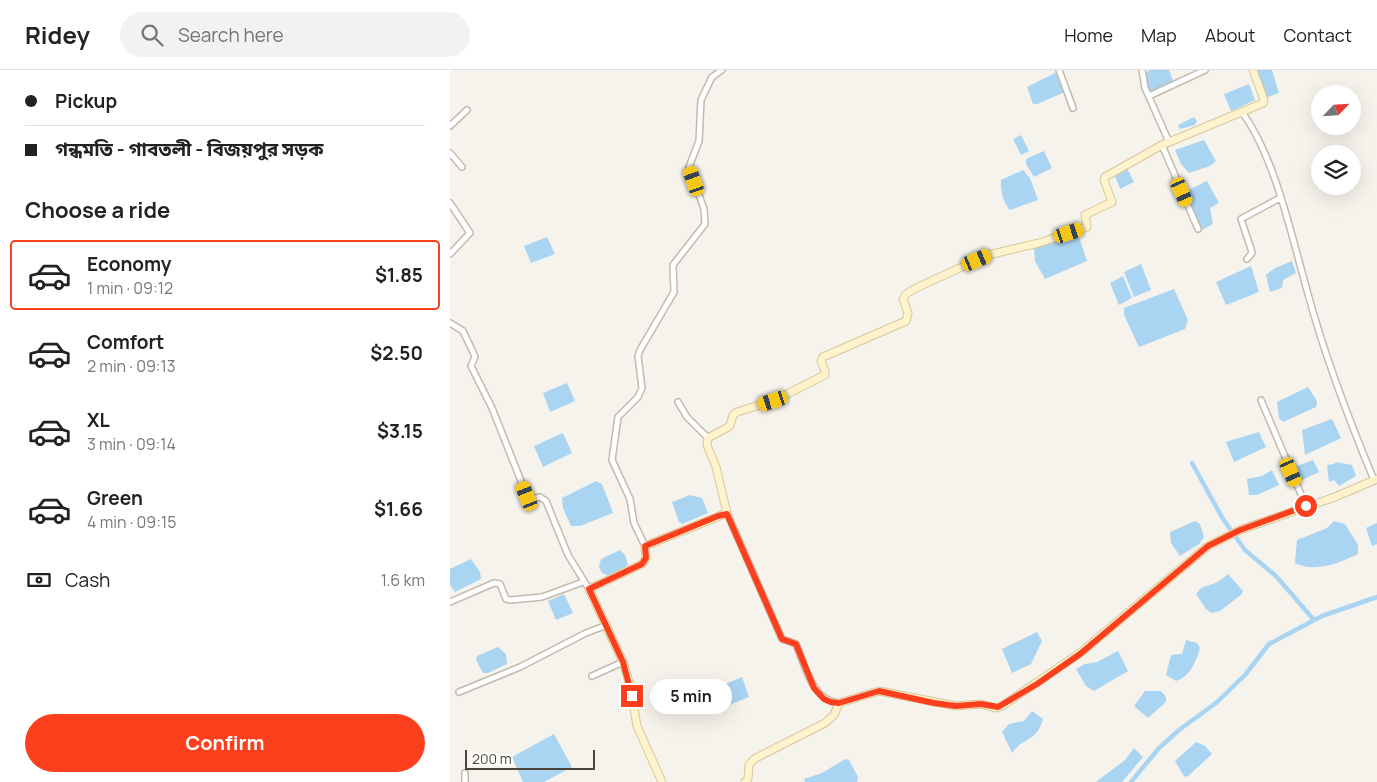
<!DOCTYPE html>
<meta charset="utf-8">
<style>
:root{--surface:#fff;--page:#f2f2f2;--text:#222;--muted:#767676;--line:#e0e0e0;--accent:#fc3f1d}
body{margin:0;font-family:Manrope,"Noto Sans Bengali",sans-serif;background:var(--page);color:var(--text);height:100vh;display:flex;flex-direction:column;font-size:19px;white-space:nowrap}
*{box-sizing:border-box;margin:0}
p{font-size:16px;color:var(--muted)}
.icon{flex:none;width:28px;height:28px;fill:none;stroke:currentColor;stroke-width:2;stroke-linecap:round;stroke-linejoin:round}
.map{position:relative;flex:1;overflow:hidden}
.drawer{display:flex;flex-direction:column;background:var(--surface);width:450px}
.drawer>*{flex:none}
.banner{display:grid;align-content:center;height:110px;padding:0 25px;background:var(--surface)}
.needle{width:32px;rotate:65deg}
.tools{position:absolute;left:861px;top:15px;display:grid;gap:10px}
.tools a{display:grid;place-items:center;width:50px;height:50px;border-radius:50%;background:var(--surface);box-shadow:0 5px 20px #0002;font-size:25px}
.scale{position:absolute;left:15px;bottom:12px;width:130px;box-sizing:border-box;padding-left:5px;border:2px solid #4b4439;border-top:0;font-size:14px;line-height:18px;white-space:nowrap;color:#4b4439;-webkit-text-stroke:4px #fff;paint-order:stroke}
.end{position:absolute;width:22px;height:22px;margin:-11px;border:6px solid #fc3f1d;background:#fff;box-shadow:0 0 0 2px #fff}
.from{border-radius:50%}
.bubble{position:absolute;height:35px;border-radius:18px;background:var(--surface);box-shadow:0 5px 20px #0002;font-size:16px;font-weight:700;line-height:35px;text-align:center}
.car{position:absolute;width:15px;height:30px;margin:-15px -8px;border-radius:6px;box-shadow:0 0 4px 1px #0007;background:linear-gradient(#f5c518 24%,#345 0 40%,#f5c518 0 76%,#345 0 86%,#f5c518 0)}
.banner b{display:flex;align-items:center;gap:18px;height:48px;font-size:19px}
.banner b+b{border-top:1px solid var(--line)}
.banner i{width:12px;height:12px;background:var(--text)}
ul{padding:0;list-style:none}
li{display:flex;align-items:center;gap:15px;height:70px;margin:0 10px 8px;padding:0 15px;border:2px solid transparent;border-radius:5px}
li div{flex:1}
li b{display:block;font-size:19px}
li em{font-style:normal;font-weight:700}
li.current{border-color:var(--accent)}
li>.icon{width:45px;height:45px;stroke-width:1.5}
h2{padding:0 25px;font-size:22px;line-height:60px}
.pay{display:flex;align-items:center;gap:12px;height:55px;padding:0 25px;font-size:19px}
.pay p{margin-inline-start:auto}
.primary-button{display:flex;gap:10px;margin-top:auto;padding:10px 25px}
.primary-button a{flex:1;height:58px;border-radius:30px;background:var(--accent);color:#fff;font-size:20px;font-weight:700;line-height:58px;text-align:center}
header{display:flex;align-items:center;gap:30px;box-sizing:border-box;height:70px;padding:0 25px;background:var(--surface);border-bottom:1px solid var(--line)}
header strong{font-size:24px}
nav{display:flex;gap:28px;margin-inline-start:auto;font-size:18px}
.search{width:350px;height:45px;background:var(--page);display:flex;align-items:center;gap:12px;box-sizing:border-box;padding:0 18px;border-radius:28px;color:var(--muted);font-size:19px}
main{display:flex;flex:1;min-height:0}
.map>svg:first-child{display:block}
.water{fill:#a9d4f2}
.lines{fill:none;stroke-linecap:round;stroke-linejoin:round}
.canal{stroke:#a9d4f2;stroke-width:4.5}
.street-casing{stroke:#c2bbae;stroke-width:8}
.secondary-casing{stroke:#d6c79b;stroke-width:9}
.street{stroke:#fff;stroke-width:5}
.secondary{stroke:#fff3cd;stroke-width:7}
.route{stroke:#fc3f1d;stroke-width:6}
</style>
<header>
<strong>Ridey</strong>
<div class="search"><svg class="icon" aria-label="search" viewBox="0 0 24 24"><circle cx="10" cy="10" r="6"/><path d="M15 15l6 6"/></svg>Search here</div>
<nav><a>Home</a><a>Map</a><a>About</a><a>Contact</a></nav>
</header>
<main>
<section class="drawer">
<div class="banner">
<b><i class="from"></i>Pickup</b>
<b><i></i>গন্ধমতি - গাবতলী - বিজয়পুর সড়ক</b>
</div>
<h2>Choose a ride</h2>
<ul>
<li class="current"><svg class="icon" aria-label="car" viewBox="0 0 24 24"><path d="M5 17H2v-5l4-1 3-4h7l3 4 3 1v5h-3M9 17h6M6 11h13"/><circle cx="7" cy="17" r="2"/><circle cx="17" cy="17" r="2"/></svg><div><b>Economy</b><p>1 min · 09:12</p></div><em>$1.85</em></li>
<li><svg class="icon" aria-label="car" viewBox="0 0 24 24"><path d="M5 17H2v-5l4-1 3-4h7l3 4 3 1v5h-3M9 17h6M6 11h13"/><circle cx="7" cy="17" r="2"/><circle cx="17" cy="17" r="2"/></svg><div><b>Comfort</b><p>2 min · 09:13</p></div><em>$2.50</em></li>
<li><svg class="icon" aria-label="car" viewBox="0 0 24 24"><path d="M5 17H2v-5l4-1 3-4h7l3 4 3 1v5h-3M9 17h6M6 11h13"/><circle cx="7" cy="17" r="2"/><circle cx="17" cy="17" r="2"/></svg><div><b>XL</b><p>3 min · 09:14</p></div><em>$3.15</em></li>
<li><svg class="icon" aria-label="car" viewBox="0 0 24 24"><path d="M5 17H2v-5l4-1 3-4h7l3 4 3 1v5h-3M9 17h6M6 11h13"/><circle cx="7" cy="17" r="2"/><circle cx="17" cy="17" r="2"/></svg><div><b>Green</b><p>4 min · 09:15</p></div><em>$1.66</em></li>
</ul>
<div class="pay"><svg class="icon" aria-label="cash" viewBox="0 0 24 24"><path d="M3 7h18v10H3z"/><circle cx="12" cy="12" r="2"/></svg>Cash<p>1.6 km</p></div>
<div class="primary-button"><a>Confirm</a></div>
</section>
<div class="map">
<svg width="927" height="712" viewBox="0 0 927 712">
<rect width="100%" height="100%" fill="#f6f3ec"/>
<path class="water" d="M701 0H719L724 13 699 25 693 3Z
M803 0H822L829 23 815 28Z
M607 2 615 22 587 34H583L577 17Z
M799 14 805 30 781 41 774 24Z
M744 47 747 51 745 55 730 59 728 55Z
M571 65 579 81 571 85 563 69Z
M754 70 766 91 760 96 739 103 731 94 725 80Z
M594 81 602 98 584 107 576 94V89Z
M677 98 684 112 670 119 664 103Z
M573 100 580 108 588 130 560 140C553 133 550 120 551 110Z
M757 111 769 133 760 138 763 154 750 161 734 122Z
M621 165 629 167 637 191 595 209 585 191 584 177Z
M97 167 105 184 81 193 74 176Z
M842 191 846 203 833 210 832 218 820 222 816 205 825 198Z
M691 194 701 220 684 227 674 202Z
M801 196 809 222 776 235 766 212Z
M673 206 682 228 669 235 660 213Z
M724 219 738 250 735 259 689 277 674 245V238Z
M117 313 125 331 100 342 93 323Z
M858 317 867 331 866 337 833 352 829 348 827 332Z
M882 349 891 368 855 385 852 360Z
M809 362 816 377 784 392 776 372Z
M113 363 122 383 93 397 84 376Z
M863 390 869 402 848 412 842 398Z
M886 392 902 395 906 406 889 416 884 410 879 412 877 395 884 394Z
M822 400 829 415 807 425H799L797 409 812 406Z
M146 411 152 414 163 443 130 456H121L113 438 112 428Z
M240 425 252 428 258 443 232 454 229 452 222 432Z
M745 451 750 454 754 467 749 474 730 486 721 473 720 462Z
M884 451 895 454 908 475V484C889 493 866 503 845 493L847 470 877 458Z
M927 453V474L922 476 916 458Z
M170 480 175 485 178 495 159 506 152 503 149 497 151 489Z
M21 489 30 502 31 509 5 522 0 515V499Z
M778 504 793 521 792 524 770 541 761 543 756 539 746 524 751 518 768 512Z
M114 524 123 543 106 550 98 531Z
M587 562 592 571 581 594 562 603 552 579Z
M736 570 747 573 750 578C746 591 741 606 726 611L716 605 721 585 732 584Z
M48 577 56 584 57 594 38 603H33L26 590 27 586Z
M668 581 678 601 644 621 636 616 626 599 635 594 647 592Z
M292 607 299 627 257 644 250 625Z
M695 621H711L716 627V632L698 648 684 636Z
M582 641 593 649C587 672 573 667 562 683L552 662 559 654 574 651Z
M104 664 122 697 94 712H73L62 687Z
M746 672 755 676 762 684 737 707 734 706 725 691Z
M684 678 693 687 672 712H646L675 690Z
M395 689 399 690 408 707 407 712H355L354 709 372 703Z"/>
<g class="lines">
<path class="canal" d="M742 393 773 449 795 480 826 506 864 550
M681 712 709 678 729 660 766 633 795 605 819 574 872 546 927 527"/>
<defs>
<path id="street" d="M609 0 623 38
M692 0 695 18 719 72
M699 26 755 0
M792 42C826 89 842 168 858 224 875 287 899 350 924 410
M0 56 17 40
M712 75 748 159
M0 83 12 97
M0 133 20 163 0 184
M797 189 802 183 801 179 791 149 830 128
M0 253 13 261 23 282 25 287 21 296 42 338 77 426 82 429 90 427 96 431 118 485 139 519
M811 330 856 436
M228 332 237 347 258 368
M277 443 332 569 346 574C355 595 362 631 389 633
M195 476 184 453 180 429 162 390 168 347 188 327 192 318 188 286 190 280 224 222 223 195 255 154 254 139 239 97 249 71 251 30 262 7 272 0
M0 532 44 513 50 514 56 529 61 530 92 527 133 512
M142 606 173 592
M9 622 70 597 136 563 157 555
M15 712V703"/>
<path id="secondary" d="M212 712 187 656 180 615 173 592 139 519 192 494 196 488 195 476 277 443 266 397 257 375 258 368 280 356 283 345 287 342 323 331 375 305V301L371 291 373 287 456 251 458 243 453 229 456 224 466 218 538 185 589 173 637 157 635 145 662 132 654 110 655 107 712 75 813 33 814 30 803 0
M295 712 298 709 299 695 304 689 375 653 384 645 389 633 429 621 506 636 531 634 545 638 552 636 630 583 758 476 790 460 885 427 927 409"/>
</defs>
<use href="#street" class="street-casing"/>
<use href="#secondary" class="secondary-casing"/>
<use href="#street" class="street"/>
<use href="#secondary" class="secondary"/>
</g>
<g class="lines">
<path class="route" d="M182 626 173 592 139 519 192 494 196 488 195 476 268 446 277 444 332 569 346 574 364 618 374 629 381 632 389 633 429 621 484 633 506 636 531 634 548 637 587 614 630 584 758 476 790 460 856 436"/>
</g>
</svg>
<div class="tools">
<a><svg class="needle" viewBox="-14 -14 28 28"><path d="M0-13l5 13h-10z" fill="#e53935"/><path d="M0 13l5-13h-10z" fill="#767676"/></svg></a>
<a><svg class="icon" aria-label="layers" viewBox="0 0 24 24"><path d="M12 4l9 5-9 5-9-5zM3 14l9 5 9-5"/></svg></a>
</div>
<div class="scale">200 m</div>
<i class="end from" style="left:856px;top:436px"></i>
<i class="end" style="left:182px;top:626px"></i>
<div class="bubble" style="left:200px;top:609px;width:82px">5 min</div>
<i class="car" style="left:244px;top:111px;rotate:341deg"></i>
<i class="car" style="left:732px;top:122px;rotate:156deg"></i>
<i class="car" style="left:619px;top:163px;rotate:72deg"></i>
<i class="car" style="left:527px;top:190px;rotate:67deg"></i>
<i class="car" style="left:323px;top:331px;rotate:252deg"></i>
<i class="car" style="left:841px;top:402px;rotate:156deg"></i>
<i class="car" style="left:77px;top:426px;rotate:338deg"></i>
</div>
</main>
